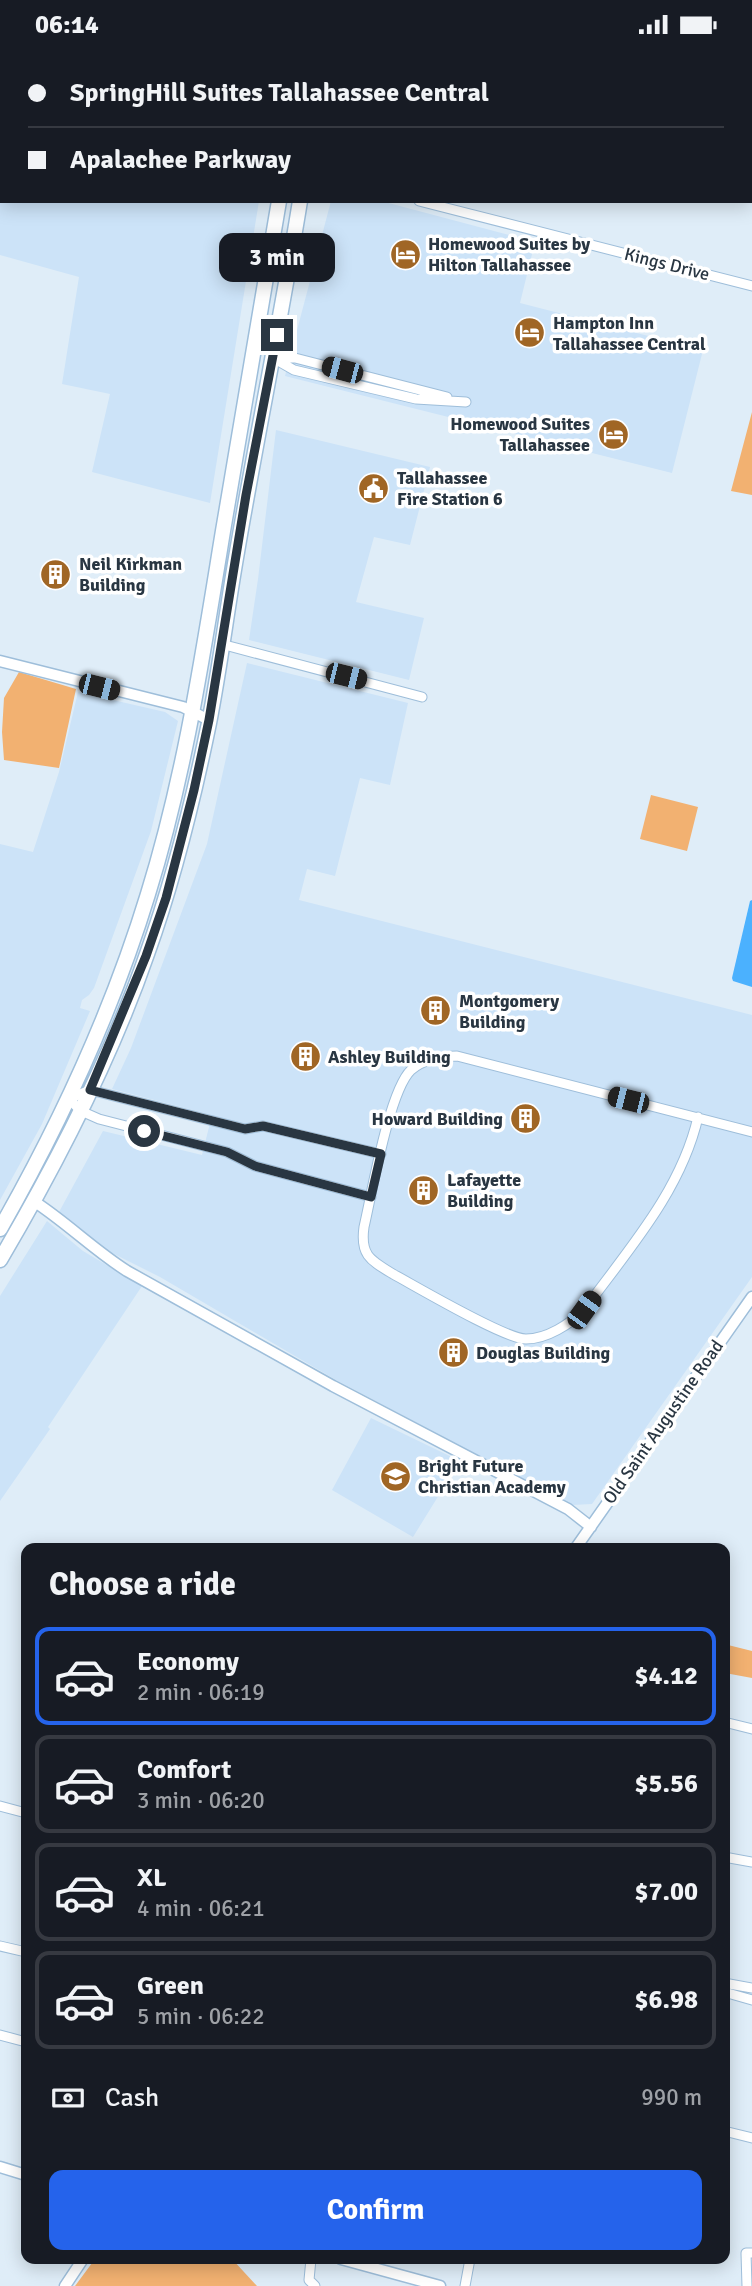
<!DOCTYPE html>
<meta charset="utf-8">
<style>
:root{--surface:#171b24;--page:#20242c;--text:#f1f3f6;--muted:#9ea1a6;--line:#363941;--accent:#2563eb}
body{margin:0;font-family:Signika,sans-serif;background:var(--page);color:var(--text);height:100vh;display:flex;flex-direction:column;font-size:26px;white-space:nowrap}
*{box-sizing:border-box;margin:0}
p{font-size:23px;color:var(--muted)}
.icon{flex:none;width:38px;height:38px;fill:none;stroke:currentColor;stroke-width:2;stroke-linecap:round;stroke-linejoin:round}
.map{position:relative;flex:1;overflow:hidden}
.side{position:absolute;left:21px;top:1494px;width:709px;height:721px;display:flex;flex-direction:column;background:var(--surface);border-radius:14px;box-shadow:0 4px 18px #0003}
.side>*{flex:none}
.banner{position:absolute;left:0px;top:0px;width:752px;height:154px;box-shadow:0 4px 18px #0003;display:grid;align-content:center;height:154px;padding:0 28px;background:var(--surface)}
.end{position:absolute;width:32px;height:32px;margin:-16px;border:9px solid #293642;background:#fff;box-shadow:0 0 0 4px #fff}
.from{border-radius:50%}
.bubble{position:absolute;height:49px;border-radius:14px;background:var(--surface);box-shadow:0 4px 18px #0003;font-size:23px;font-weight:700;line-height:49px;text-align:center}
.car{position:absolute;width:21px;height:42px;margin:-21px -10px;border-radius:9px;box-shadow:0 0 5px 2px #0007;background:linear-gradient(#222 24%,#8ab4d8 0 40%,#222 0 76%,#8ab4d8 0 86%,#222 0)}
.banner b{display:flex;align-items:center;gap:24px;height:66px;font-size:26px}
.banner b+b{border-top:2px solid var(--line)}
.banner i{width:18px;height:18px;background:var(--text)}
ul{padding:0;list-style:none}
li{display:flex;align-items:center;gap:21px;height:98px;margin:0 14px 10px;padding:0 14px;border:4px solid var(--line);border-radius:14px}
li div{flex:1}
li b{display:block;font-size:26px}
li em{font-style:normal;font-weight:700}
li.current{border-color:var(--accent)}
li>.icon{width:63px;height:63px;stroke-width:1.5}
h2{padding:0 28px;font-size:32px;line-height:84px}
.pay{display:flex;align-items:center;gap:18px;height:77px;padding:0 28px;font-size:26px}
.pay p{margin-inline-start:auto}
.button{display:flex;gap:14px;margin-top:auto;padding:14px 28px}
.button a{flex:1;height:80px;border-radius:14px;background:var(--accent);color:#fff;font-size:28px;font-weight:700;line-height:80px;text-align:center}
.status{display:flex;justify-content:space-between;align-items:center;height:49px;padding:0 35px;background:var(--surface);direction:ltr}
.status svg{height:19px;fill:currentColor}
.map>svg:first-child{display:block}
.built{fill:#cce3f8}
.green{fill:#f2b171}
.water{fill:#4bb1fe}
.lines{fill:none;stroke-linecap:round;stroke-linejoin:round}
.minor-casing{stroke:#9ebeda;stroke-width:11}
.tertiary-casing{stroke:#9ebeda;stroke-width:13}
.primary-casing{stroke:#9ebeda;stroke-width:17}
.minor{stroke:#fff;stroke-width:9}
.tertiary{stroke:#fff;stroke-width:10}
.primary{stroke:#fff;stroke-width:14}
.route{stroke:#293642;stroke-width:9}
.labels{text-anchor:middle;stroke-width:7;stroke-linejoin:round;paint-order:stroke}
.poi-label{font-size:18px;font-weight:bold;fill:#293642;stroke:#fff;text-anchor:start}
.street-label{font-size:18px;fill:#293642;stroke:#fff}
</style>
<div class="status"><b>06:14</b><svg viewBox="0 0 49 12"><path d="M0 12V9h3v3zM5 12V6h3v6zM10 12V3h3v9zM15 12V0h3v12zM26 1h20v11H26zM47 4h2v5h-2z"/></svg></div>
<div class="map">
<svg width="752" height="2237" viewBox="0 0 752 2237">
<rect width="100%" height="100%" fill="#dfedf8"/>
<path class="built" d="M0 0H284L2 2V152H259L210 454 92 423 110 345 62 335 79 228 0 206Z
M331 152H381L535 193 520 254 703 301 672 424 285 327Z
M276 381 430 418 410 496 374 488 356 553 424 569 409 631 249 591 258 530Z
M247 614 408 654 390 736 360 729 335 827 307 820 299 851 752 966V1228L592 1455 572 1456 336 1331 160 1228 104 1200 59 1163 103 1082 202 1106 212 1066 112 1040 131 999 207 795Z
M78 643 165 663 178 672 151 782 94 939 89 946 82 951 80 959 90 962 42 1075 0 1151V795L33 803 59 723Z
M47 1172 83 1202 142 1237 48 1378 50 1380 0 1452V1247Z
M371 1369 460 1412 413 1488 332 1441Z"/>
<path class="green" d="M752 363V446L731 442Z
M19 623 76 640 59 719 4 711 2 683 4 649Z
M651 746 698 758 687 802 640 790Z
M724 1595 752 1602V1629L725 1624Z
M95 2210H232L257 2237H75Z"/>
<path class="water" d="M752 851V938L733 932 732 929 750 852Z"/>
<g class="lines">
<defs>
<path id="minor" d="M419 152 752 237
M273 309 294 321 416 350 466 353
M277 309H295L447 348
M221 595 422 648
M698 1068C681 1142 628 1201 584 1261 570 1275 547 1290 526 1290 505 1290 417 1238 393 1225 370 1211 360 1206 364 1178 372 1144 389 1042 411 1021 424 1010 441 1007 457 1007L752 1083
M371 1148 255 1117 227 1103 99 1070 81 1062 69 1050 90 1041 245 1080 263 1077 381 1105
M724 1673 752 1680
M0 1757 26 1764
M724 1808 752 1813
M0 1897 26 1903
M724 1934 752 1939
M724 1943 752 1951
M0 1986 26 1993
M724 2082 752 2089
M311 2210 309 2231 315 2237
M465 2237 470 2210
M747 2237 746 2204H752"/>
<path id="tertiary" d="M0 612 183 658 209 671
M35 1153C67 1174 94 1201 127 1222L333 1337 568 1460 591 1478
M575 1500 752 1248
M0 2118 26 2126
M341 2210 440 2237
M65 2237 83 2210"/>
<path id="primary" d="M593 0 600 2
M707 0 714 2
M305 2V0
M327 2 328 0
M751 11H752
M751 25H752
M751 40H752
M0 1180C61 1073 112 963 148 845 185 726 203 604 223 482 241 372 261 262 279 152
M0 1211C57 1114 110 1012 147 905 174 830 193 752 209 674 220 618 227 560 237 503 257 386 281 270 300 152"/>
</defs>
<use href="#minor" class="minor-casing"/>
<use href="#tertiary" class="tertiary-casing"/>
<use href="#primary" class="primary-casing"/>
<use href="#minor" class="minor"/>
<use href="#tertiary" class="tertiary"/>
<use href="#primary" class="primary"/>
</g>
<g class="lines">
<path class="route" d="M144 1082 227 1103 255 1117 371 1148 381 1105 263 1077 245 1080 90 1041 146 907 166 849 194 741 209 671 246 446 277 286"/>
</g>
<defs>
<symbol id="hotel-disc" viewBox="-11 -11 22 22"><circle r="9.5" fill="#a06625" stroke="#fff"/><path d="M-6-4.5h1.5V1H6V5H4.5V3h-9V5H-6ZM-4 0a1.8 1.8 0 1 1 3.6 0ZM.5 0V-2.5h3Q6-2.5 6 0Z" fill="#fff"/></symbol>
<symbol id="civic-disc" viewBox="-11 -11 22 22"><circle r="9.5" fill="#a06625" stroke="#fff"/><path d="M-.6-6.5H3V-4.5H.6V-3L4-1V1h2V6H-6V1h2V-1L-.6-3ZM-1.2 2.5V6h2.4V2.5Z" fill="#fff"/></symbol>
<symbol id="building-disc" viewBox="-11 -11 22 22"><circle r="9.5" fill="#a06625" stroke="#fff"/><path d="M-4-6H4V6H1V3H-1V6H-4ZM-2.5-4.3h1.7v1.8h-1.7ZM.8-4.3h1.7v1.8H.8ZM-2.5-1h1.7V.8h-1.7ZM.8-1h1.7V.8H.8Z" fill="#fff"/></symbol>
<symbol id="school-disc" viewBox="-11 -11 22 22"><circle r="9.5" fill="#a06625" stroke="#fff"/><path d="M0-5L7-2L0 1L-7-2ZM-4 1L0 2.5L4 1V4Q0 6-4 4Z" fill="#fff"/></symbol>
</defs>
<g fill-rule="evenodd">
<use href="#hotel-disc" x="388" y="188" width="35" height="35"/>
<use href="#hotel-disc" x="512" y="266" width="35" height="35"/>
<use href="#hotel-disc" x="596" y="368" width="35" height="35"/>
<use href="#civic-disc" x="356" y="422" width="35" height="35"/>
<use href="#building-disc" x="38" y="508" width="35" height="35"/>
<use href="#building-disc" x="418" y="944" width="35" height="35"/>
<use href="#building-disc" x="288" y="990" width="35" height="35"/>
<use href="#building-disc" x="508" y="1052" width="35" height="35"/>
<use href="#building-disc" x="406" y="1124" width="35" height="35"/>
<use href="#building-disc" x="436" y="1286" width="35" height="35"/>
<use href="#school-disc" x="378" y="1410" width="35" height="35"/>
</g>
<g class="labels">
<g class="poi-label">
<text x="428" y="201">Homewood Suites by<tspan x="428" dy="21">Hilton Tallahassee</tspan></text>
<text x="553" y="280">Hampton Inn<tspan x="553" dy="21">Tallahassee Central</tspan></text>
<text x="590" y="381" text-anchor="end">Homewood Suites<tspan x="590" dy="21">Tallahassee</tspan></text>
<text x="397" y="435">Tallahassee<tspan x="397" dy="21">Fire Station 6</tspan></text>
<text x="79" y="521">Neil Kirkman<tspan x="79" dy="21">Building</tspan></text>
<text x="459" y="958">Montgomery<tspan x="459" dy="21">Building</tspan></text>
<text x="328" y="1014">Ashley Building</text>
<text x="503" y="1076" text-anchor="end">Howard Building</text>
<text x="447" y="1137">Lafayette<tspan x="447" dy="21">Building</tspan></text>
<text x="476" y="1310">Douglas Building</text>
<text x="418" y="1423">Bright Future<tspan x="418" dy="21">Christian Academy</tspan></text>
</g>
<g class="street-label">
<text transform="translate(667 215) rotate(14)" y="6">Kings Drive</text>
<text transform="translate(663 1373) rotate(-55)" y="6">Old Saint Augustine Road</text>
</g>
</g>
</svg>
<i class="end from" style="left:144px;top:1082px"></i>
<i class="end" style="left:277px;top:286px"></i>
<div class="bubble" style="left:219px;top:184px;width:116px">3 min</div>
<i class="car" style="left:342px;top:321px;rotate:285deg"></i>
<i class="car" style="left:346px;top:627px;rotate:104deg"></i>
<i class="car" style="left:99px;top:638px;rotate:104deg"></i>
<i class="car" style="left:628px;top:1051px;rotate:284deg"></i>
<i class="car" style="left:584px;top:1261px;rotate:36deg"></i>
<div class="banner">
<b><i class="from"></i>SpringHill Suites Tallahassee Central</b>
<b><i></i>Apalachee Parkway</b>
</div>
<section class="side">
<h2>Choose a ride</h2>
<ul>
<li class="current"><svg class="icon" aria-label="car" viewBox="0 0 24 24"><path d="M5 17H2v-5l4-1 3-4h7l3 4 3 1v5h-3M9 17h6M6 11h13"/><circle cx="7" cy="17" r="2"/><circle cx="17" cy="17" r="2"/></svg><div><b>Economy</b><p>2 min · 06:19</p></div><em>$4.12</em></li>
<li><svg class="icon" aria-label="car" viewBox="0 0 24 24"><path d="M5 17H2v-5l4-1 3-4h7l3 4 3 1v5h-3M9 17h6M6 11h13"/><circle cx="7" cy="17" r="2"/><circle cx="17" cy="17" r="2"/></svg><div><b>Comfort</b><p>3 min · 06:20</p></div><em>$5.56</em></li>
<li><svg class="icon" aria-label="car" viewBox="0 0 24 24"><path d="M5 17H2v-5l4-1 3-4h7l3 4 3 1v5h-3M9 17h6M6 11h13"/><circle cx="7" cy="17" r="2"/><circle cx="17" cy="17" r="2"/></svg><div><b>XL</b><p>4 min · 06:21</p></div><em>$7.00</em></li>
<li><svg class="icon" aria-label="car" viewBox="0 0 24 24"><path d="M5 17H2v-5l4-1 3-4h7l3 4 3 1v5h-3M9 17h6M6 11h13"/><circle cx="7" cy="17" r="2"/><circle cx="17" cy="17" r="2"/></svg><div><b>Green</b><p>5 min · 06:22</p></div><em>$6.98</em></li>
</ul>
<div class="pay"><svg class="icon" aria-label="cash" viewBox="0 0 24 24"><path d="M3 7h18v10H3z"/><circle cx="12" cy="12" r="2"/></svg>Cash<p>990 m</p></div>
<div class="button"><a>Confirm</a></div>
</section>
</div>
